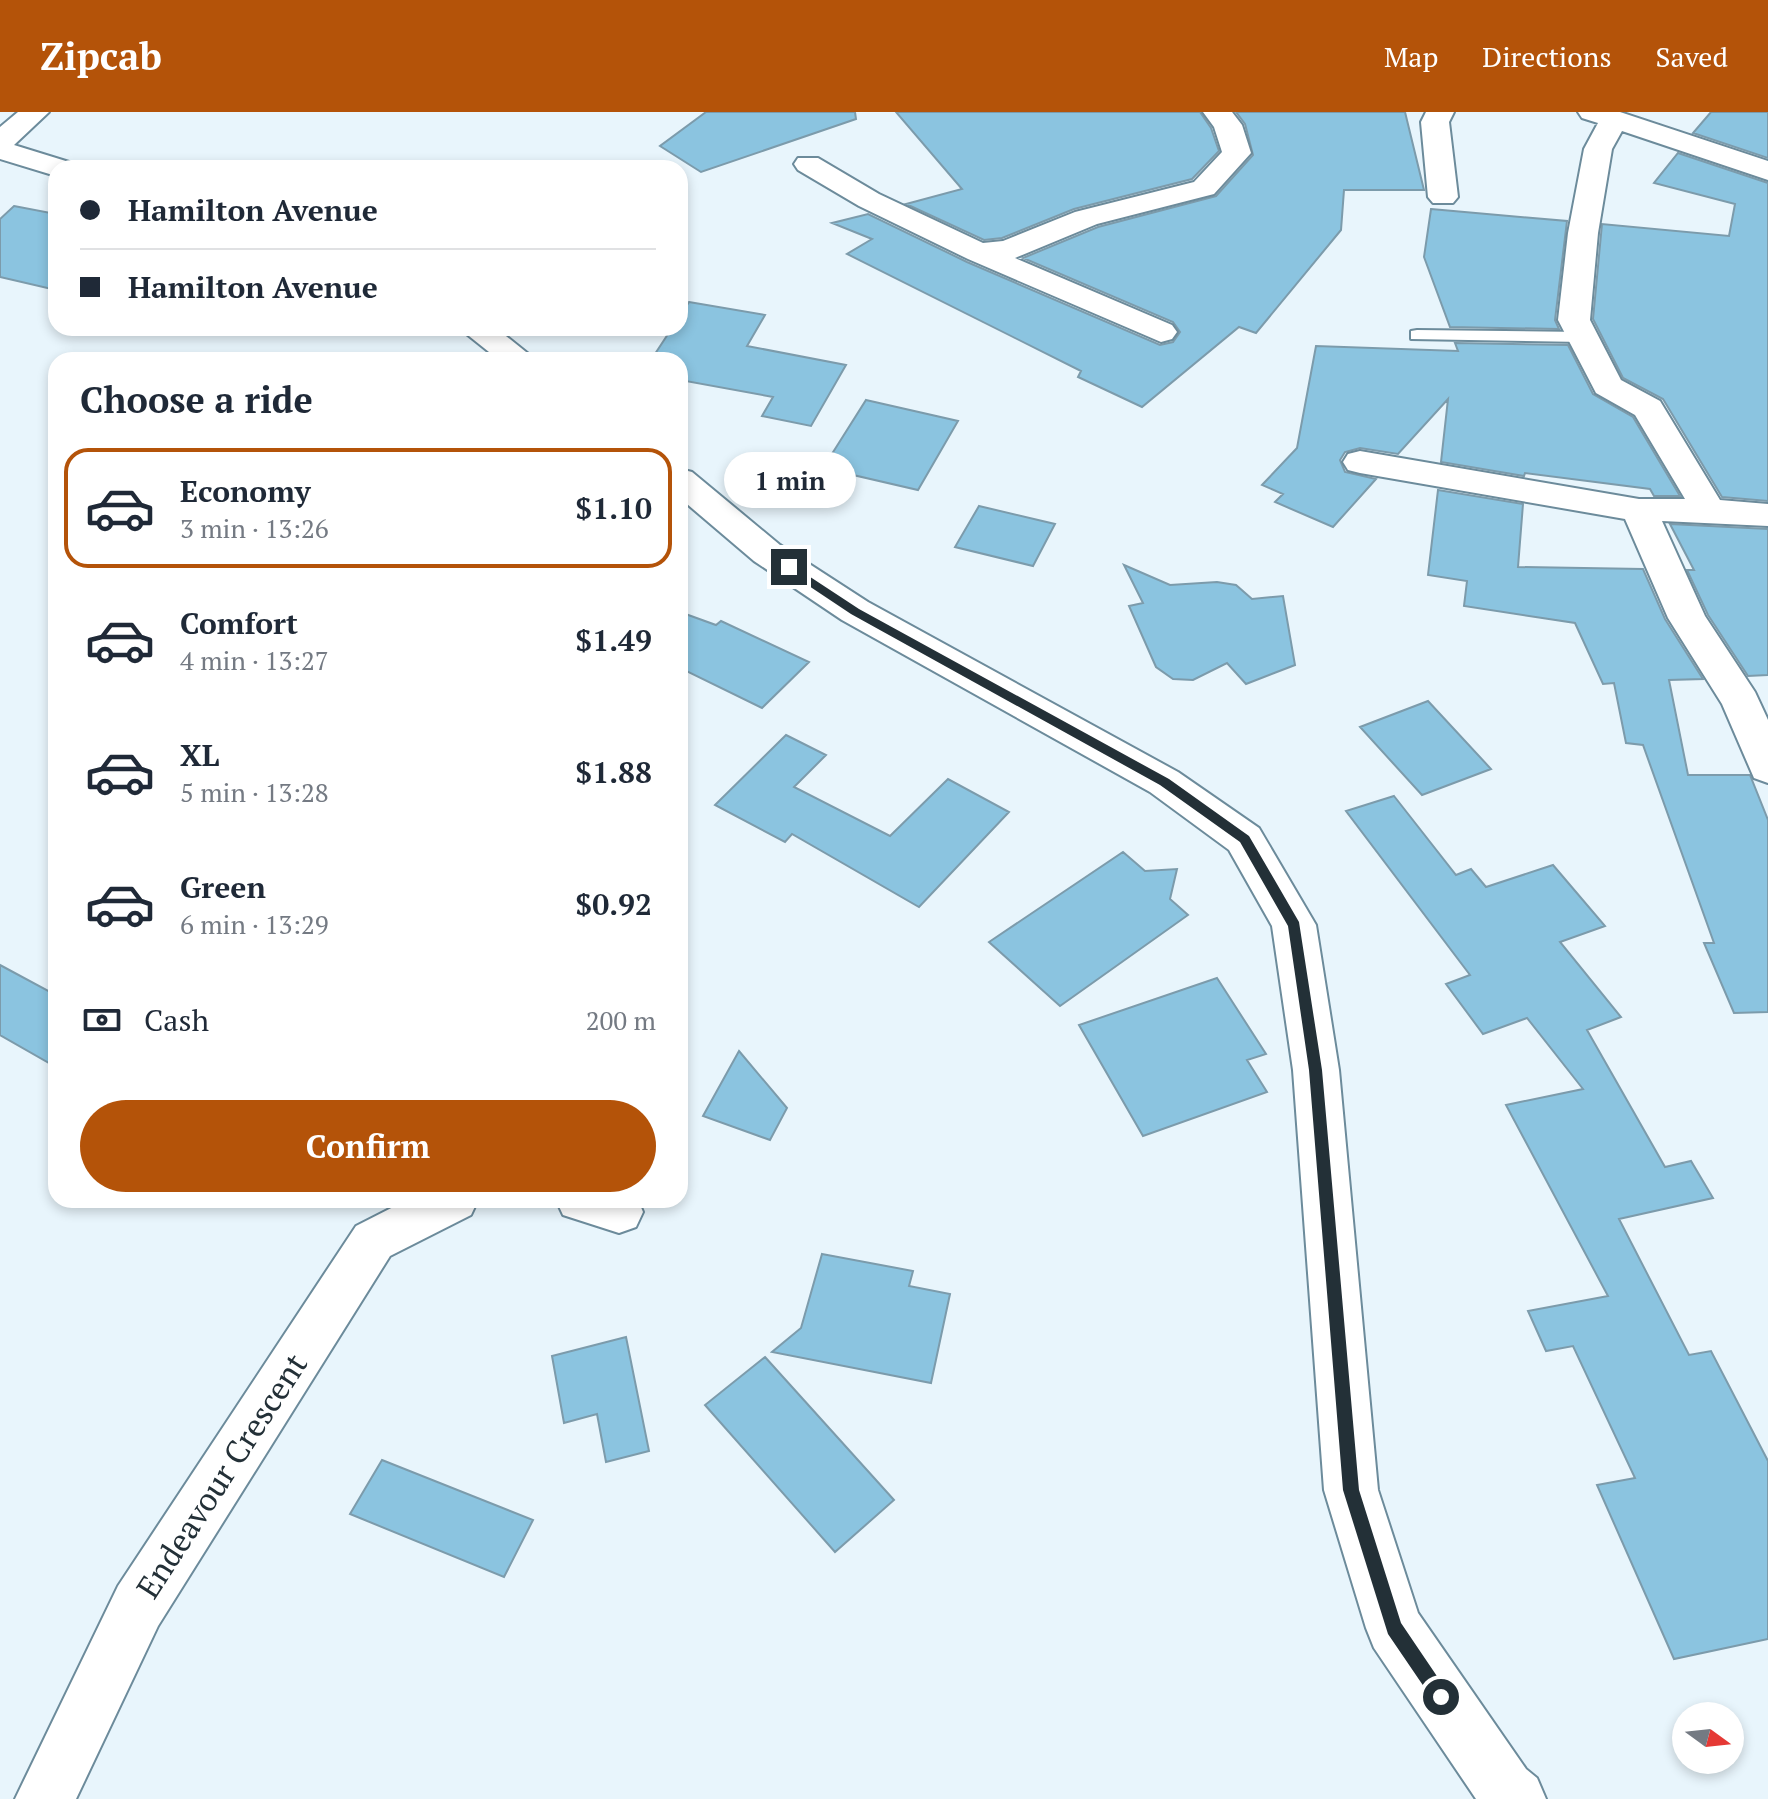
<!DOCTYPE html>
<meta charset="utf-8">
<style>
:root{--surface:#fff;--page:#f6f6f7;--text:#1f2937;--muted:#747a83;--line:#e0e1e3;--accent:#b45309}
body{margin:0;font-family:"PT Serif",serif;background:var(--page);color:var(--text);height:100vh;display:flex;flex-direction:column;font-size:30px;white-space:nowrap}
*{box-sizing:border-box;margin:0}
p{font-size:26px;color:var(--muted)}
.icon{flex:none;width:44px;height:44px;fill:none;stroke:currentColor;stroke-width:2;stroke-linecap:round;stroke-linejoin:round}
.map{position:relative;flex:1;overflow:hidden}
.drawer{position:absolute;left:48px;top:240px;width:640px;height:856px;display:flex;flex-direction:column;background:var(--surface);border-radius:24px;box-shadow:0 4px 12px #0003}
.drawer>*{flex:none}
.banner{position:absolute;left:48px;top:48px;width:640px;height:176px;border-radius:24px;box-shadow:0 4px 12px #0003;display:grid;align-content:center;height:176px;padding:0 32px;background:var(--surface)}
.needle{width:52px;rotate:105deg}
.buttons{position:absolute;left:1672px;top:1590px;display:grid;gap:16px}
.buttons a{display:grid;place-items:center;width:72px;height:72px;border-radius:50%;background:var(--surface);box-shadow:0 4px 12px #0003;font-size:40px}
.end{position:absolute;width:36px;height:36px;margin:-18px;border:10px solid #233037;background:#fff;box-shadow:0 0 0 4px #fff}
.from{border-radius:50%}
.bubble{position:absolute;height:56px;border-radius:28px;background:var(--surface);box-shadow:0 4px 12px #0003;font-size:26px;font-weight:800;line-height:56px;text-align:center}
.banner b{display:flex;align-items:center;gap:28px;height:76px;font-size:30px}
.banner b+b{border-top:2px solid var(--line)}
.banner i{width:20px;height:20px;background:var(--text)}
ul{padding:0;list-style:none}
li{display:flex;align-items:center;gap:24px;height:120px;margin:0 16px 12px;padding:0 16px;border:4px solid transparent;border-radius:24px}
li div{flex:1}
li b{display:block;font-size:30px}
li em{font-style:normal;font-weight:800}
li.current{border-color:var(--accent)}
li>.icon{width:72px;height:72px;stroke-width:1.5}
h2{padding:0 32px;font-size:36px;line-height:96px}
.pay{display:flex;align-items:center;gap:20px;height:88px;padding:0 32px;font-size:30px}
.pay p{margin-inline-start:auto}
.primary-button{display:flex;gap:16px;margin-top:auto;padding:16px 32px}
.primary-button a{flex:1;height:92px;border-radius:48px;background:var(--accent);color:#fff;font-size:32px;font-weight:800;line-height:92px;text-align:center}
header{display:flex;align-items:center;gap:48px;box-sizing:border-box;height:112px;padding:0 40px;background:var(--accent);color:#fff}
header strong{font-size:38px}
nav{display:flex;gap:44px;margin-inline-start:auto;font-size:28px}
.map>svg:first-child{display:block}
.building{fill:#8bc4e0;stroke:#7c9bab;stroke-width:2}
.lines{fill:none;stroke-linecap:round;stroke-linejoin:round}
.service-casing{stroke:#6c8b9b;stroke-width:4}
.minor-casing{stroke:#6c8b9b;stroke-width:4}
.service{fill:#fff;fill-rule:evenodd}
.minor{fill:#fff;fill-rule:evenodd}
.route{fill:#233037}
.labels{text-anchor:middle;stroke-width:6;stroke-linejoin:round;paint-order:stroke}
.near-street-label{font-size:32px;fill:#233037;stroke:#fff}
</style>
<header>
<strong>Zipcab</strong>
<nav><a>Map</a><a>Directions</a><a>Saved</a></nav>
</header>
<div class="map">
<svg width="1768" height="1687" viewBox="0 0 1768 1687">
<rect width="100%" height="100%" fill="#e8f5fc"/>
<path class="building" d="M706 0H855L856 7 701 60 660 34Z
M896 0H1200L1211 16 1219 39 1192 67 1074 97 1002 126 984 128 906 92 962 77Z
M1236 0H1405L1424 78H1344L1341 118 1256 221 1239 215 1142 295 1078 265 1081 259 847 142 872 127 832 111 868 102 967 150 1160 233 1173 230 1180 220 1173 210 1023 146 1098 115 1216 84 1253 43 1245 12Z
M1711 0H1768V46L1693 21Z
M1678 41 1768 71V389L1722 385 1663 287 1623 266 1593 207 1602 112 1729 124 1735 92 1654 71Z
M14 94 56 102V178L0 165V107Z
M1431 97 1567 109 1555 208 1559 217 1450 215 1424 145Z
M689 190 765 203 747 234 846 253 811 314 762 304 773 285 680 268V248H651L672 216H680V204Z
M1455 231 1568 233 1593 282 1633 305 1680 384H1654L1650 377 1525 361 1524 364 1441 350 1448 287 1398 342 1360 336 1345 340 1340 348 1345 360 1376 367 1333 415 1275 390 1283 382 1262 373 1297 336 1316 234 1458 239Z
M866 288 958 309 918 378 823 356Z
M1438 378 1523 392 1518 455 1643 457 1665 507 1703 567 1669 568 1688 663H1750L1768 708V900L1734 901 1704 831H1714L1643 633 1626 631 1614 571 1603 572 1575 511 1464 494 1467 469 1428 463Z
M979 394 1055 412 1033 454 955 435Z
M1670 412 1768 417V563L1748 564 1708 503 1687 458H1694Z
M1124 453 1170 473 1217 470 1236 473 1252 487 1283 484 1295 553 1246 572 1227 551 1193 568 1173 567 1156 555 1129 494 1143 491Z
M680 500 716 513 721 509 809 550 762 596 680 556Z
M1428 589 1491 657 1422 683 1360 615Z
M786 623 826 643 794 675 890 724 948 667 1009 700 919 795 792 722 785 730 715 693Z
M1394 684 1456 763 1471 757 1486 775 1553 753 1605 814 1560 830 1621 905 1587 918 1665 1055 1691 1049 1713 1086 1619 1107 1689 1243 1711 1239 1768 1349V1527L1674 1547 1597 1373 1635 1366 1573 1234 1546 1239 1528 1199 1608 1184 1506 993 1583 977 1527 906 1483 922 1446 872 1470 863 1346 699Z
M1123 740 1145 759 1177 757 1170 787 1188 803 1060 894 989 830Z
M0 853 56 883V955L0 923Z
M1217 866 1266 942 1247 948 1267 980 1143 1024 1079 913Z
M739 939 787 996 770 1028 703 1004Z
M822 1142 913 1159 909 1174 950 1182 931 1271 772 1240 801 1216Z
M626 1225 649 1339 606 1350 597 1302 564 1311 552 1244Z
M765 1245 894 1388 835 1440 705 1293Z
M382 1348 533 1408 504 1465 350 1402Z"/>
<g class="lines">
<defs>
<path id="service" d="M1417 218 1583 220 1592 225 1583 230 1411 227V219Z"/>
<path id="minor" d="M18 0H49L14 33 69 50 73 56H56V64L0 47V15Z
M1203 0H1232L1242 13 1251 41 1214 82 1097 112 1015 146 1172 213 1177 220 1172 227 1161 230 968 147 859 94 798 58 794 52 798 46H818L879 82 983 131 1003 129 1075 100 1194 70 1222 40 1214 15Z
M1426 0H1454L1449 10 1458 85 1453 91H1433L1428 85 1421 10Z
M1578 0H1620L1768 49V68L1622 19 1612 37 1598 121 1590 208 1621 268 1660 289 1720 388 1768 392V414L1662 409 1705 504 1755 580 1768 608V671L1754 666 1722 592 1668 506 1625 407 1360 361 1348 358 1343 350 1348 342 1360 339 1639 387H1685L1635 303 1596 281 1558 208 1568 121 1584 37 1598 11 1582 6Z
M459 216H496L536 248H499Z
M680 357 692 360 780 433 868 490 1178 660 1259 716 1316 813 1339 958 1378 1378 1418 1501 1526 1657 1537 1666 1546 1687H1476L1374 1536 1366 1516 1324 1378 1293 958 1272 814 1229 738 1150 680 842 508 754 449 680 386Z
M407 1088H478L471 1103 390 1144 158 1514 76 1687H15L118 1474 356 1114Z
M556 1088H638L643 1100 636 1115 619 1121 563 1103Z"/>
</defs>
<use href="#service" class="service-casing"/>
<use href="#minor" class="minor-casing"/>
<use href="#service" class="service"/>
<use href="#minor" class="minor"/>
</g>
<path class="route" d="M785 453H792L859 497 1169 667 1249 724 1299 810 1322 958 1359 1378 1401 1511 1447 1579V1591H1435L1388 1522 1343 1378 1309 958 1288 814 1240 730 1160 673 851 502 785 458Z"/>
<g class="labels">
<g class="near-street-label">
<text transform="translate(222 1364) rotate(-57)" y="11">Endeavour Crescent</text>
</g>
</g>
</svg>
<div class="buttons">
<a><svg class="needle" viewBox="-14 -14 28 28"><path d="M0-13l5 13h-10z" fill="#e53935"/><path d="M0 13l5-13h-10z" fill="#747a83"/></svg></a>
</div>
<i class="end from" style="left:1441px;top:1585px"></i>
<i class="end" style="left:789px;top:455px"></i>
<div class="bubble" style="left:724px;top:340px;width:132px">1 min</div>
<div class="banner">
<b><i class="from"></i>Hamilton Avenue</b>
<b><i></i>Hamilton Avenue</b>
</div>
<section class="drawer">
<h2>Choose a ride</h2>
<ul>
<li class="current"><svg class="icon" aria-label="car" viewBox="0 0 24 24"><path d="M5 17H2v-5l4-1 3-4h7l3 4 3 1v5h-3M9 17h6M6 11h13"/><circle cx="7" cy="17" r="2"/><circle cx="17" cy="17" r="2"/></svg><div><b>Economy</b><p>3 min · 13:26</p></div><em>$1.10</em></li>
<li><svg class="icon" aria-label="car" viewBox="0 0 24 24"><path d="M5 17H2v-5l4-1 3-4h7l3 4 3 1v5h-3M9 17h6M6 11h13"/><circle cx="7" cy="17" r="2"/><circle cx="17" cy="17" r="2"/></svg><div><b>Comfort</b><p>4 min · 13:27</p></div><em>$1.49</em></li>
<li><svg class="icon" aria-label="car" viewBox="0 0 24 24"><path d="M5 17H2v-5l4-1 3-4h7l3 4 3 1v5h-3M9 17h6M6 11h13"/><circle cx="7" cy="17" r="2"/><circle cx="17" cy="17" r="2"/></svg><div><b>XL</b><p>5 min · 13:28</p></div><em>$1.88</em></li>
<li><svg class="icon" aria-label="car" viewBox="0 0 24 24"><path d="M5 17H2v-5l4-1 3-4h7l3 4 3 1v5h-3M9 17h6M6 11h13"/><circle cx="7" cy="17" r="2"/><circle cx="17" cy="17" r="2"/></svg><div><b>Green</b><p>6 min · 13:29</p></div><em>$0.92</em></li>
</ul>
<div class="pay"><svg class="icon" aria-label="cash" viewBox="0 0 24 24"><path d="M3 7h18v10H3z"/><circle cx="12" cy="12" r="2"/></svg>Cash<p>200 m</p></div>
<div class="primary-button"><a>Confirm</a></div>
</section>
</div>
